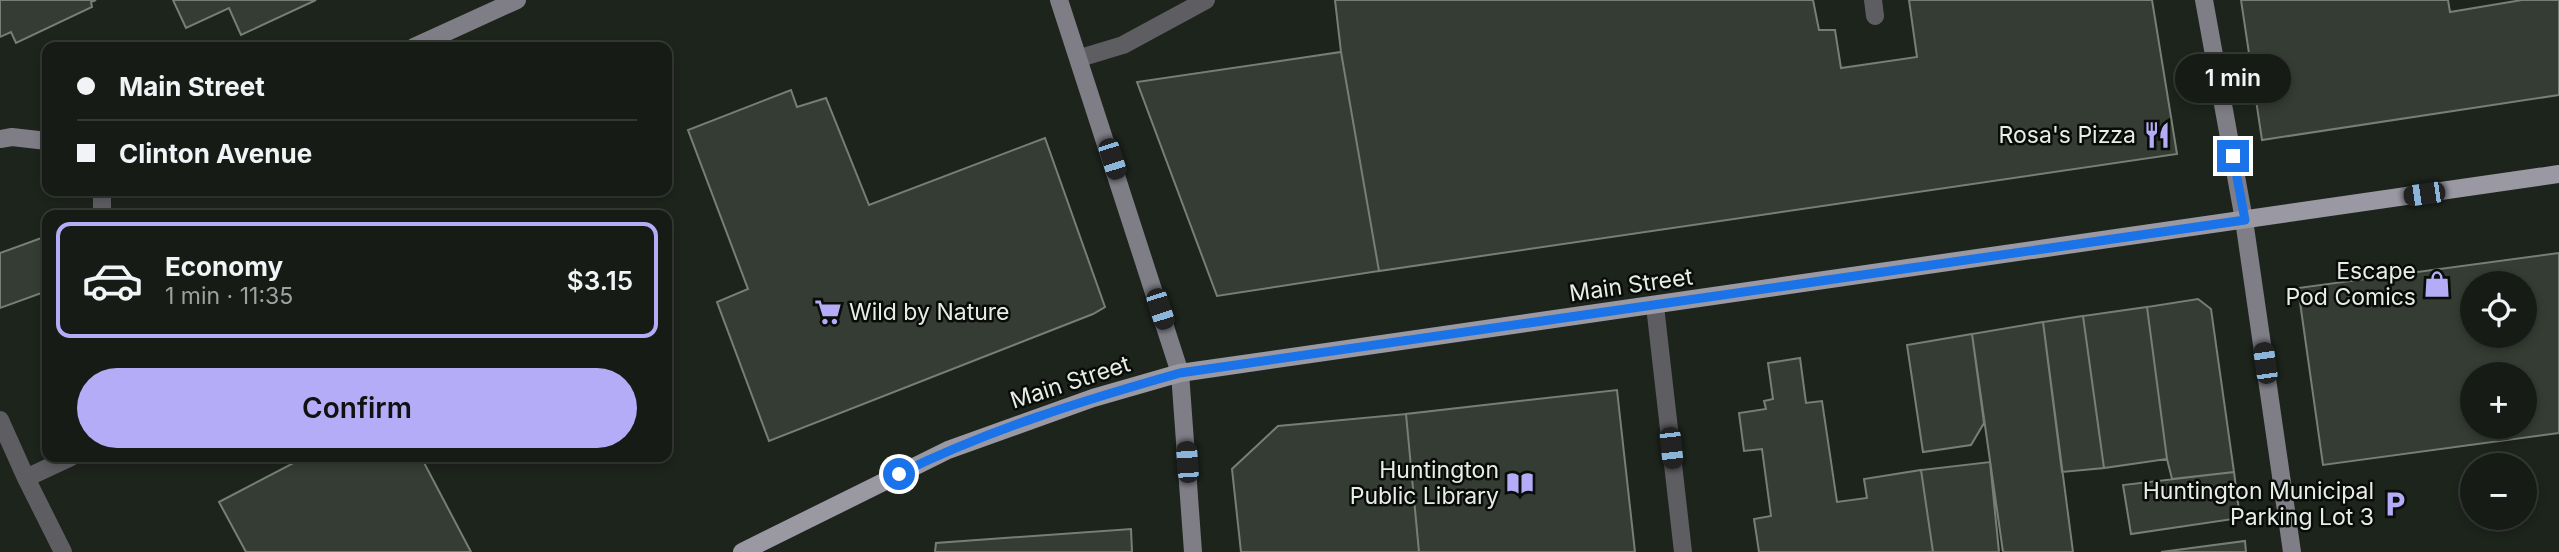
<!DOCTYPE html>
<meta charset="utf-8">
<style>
:root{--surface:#161b15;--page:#1f241e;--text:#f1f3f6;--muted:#9ea1a0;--line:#353934;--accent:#b5acf8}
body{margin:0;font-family:Inter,sans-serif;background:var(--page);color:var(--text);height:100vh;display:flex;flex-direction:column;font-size:26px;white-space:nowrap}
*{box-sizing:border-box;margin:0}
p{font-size:23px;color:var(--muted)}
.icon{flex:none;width:38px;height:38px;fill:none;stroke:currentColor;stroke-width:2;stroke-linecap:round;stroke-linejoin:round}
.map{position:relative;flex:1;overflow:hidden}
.details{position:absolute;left:42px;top:210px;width:630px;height:252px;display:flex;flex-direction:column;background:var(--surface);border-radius:14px;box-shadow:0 4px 10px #0003,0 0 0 2px var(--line)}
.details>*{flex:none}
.guide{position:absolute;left:42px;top:42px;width:630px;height:154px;border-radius:14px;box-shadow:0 4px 10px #0003,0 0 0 2px var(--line);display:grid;align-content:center;height:154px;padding:0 35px;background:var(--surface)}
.buttons{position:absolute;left:2460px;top:271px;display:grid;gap:14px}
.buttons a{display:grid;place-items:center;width:77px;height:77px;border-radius:50%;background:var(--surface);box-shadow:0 4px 10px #0003,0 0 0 2px var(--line);font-size:35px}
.end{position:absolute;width:32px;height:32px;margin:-16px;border:9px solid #1a73e8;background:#fff;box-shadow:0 0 0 4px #fff}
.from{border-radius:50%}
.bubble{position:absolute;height:49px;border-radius:24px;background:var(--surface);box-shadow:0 4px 10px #0003,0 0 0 2px var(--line);font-size:23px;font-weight:600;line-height:49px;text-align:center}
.car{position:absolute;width:21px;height:42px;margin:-21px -10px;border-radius:9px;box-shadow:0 0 5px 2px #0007;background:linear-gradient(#222 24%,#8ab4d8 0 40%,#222 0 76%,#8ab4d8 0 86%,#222 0)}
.guide b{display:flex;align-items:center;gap:24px;height:66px;font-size:26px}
.guide b+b{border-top:2px solid var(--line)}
.guide i{width:18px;height:18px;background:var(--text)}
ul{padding:12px 0 0;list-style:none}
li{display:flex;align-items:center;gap:21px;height:116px;margin:0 14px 10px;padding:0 21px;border:4px solid transparent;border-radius:14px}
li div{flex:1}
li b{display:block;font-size:26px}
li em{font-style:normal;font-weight:600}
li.selected{border-color:var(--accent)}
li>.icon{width:63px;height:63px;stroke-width:1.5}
.cta{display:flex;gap:14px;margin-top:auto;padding:14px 35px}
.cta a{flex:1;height:80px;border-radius:42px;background:var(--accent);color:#111;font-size:28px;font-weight:600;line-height:80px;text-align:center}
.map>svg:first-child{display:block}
.building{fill:#353c33;stroke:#777f75;stroke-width:2;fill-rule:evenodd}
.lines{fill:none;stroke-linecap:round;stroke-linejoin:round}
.lane{stroke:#5d5d62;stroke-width:18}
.street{stroke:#5d5d62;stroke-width:18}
.secondary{stroke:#7f7e87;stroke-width:18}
.primary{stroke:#9998a3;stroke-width:18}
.route{stroke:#1a73e8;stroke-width:9}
.labels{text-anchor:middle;stroke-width:5;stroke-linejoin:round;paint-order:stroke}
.poi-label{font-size:23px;fill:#e8ede7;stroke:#090c09;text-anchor:end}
.street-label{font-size:23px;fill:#e8ede7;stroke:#090c09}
</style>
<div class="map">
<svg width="2559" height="552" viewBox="0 0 2559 552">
<rect width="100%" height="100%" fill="#1d241c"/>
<path class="building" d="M0 0H96L91 2 92 7 16 43 11 32 0 37Z
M173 0H316L241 35 229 8 186 28Z
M1335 0H1813L1819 30H1835L1841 68 1917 57 1909 0H2152L2177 154 1379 271 1341 52Z
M2241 0H2448L2450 12 2522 0H2559V95L2262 140Z
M1341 52 1379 271 1217 296 1137 82Z
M791 90 797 107 826 98 869 205 1045 138 1105 307 1093 314 769 441 717 302 748 289 688 130Z
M47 236V291L0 308V253Z
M2559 253V433L2323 465 2298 288ZM2473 284H2525V336H2473ZM2473 374H2525V427H2473Z
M2198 299 2211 309 2234 472 2172 479 2167 459 2147 307Z
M2147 307 2167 459 2104 468 2083 316Z
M2083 316 2104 468 2062 472 2043 322Z
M2043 322 2073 552H2003L1972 334Z
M1972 334 1984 423 1971 445 1923 452 1907 345Z
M1800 358 1806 403 1822 401 1837 502 1867 498 1864 479 1921 470 1933 552H1759L1754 519 1771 516 1762 449 1744 451 1739 413 1766 409 1764 401 1773 399 1768 363Z
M1617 390 1635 552H1419L1406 414Z
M1406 414 1419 552H1241L1232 469 1278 426Z
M305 457H421L471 552H246L219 502Z
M1990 462 1999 552H1933L1921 470Z
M2234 472 2240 518 2131 534 2123 485Z
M1131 529 1132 552H935L936 543Z
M2245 541 2246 552H2161Z"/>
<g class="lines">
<path class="lane" d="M1873 0 1875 16
M1080 58 1123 45 1206 0
M102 191V215
M0 420 26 478 71 457
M26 478 63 552"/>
<path class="street" d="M1655 306 1683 552"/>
<path class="secondary" d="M1059 0 1180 373 1193 552
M2204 0 2244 220 2292 552
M414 47 517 0
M0 139 12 137 47 141"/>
<path class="primary" d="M742 552 948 450 1093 398 1180 373 2559 174"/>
</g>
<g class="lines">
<path class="route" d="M899 474C988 430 1084 400 1180 373L2245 220 2233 156"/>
</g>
<defs>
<symbol id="restaurant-bare" viewBox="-9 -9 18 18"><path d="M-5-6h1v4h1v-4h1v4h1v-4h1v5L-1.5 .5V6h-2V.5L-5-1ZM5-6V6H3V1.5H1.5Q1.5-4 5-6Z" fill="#b5acf8" stroke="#090c09" stroke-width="2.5" paint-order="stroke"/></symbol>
<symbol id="shop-bare" viewBox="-9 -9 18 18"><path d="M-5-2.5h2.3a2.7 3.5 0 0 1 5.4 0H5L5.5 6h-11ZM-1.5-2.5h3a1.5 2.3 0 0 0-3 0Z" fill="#b5acf8" stroke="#090c09" stroke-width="2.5" paint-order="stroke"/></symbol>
<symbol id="supermarket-bare" viewBox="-9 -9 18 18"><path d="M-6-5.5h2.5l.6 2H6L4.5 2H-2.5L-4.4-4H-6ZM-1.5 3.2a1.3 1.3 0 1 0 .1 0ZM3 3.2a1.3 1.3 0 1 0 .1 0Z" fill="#b5acf8" stroke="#090c09" stroke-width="2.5" paint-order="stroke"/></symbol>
<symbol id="library-bare" viewBox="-9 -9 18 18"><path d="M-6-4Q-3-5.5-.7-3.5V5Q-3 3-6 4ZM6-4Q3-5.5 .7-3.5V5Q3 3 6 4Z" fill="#b5acf8" stroke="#090c09" stroke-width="2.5" paint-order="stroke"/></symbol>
<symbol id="parking-bare" viewBox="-9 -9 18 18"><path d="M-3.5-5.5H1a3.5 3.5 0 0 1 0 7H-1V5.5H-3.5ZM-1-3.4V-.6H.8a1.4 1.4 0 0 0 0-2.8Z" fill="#b5acf8" stroke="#090c09" stroke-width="2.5" paint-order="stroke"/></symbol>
</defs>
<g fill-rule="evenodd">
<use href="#restaurant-bare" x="2138" y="116" width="38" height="38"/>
<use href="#shop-bare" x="2418" y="265" width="38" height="38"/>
<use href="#supermarket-bare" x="809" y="293" width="38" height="38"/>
<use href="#library-bare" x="1501" y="464" width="38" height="38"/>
<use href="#parking-bare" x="2376" y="485" width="38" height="38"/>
</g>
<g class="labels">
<g class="poi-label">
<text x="2136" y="143">Rosa's Pizza</text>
<text x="2416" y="279">Escape<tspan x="2416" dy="26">Pod Comics</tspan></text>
<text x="849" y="320" text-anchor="start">Wild by Nature</text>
<text x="1499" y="478">Huntington<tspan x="1499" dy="26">Public Library</tspan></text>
<text x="2374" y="499">Huntington Municipal<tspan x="2374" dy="26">Parking Lot 3</tspan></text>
</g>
<g class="street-label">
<text transform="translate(1631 285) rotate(-8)" y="8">Main Street</text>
<text transform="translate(1070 382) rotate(-18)" y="8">Main Street</text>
</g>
</g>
</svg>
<div class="buttons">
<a><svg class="icon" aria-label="locate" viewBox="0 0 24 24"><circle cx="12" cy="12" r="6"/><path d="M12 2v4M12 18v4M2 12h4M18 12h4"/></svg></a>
<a>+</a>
<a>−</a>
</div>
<i class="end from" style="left:899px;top:474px"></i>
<i class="end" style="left:2233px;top:156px"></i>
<div class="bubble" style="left:2175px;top:54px;width:116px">1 min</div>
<i class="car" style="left:1112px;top:159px;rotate:162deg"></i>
<i class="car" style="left:2424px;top:194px;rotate:262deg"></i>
<i class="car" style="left:1160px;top:309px;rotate:162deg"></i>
<i class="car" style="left:2265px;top:363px;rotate:352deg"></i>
<i class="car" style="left:1671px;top:448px;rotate:174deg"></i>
<i class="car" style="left:1187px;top:462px;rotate:356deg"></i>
<div class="guide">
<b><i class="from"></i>Main Street</b>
<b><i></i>Clinton Avenue</b>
</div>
<section class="details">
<ul>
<li class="selected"><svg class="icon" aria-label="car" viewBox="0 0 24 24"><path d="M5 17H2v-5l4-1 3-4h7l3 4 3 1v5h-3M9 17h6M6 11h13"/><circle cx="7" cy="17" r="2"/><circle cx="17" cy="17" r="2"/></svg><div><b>Economy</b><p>1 min · 11:35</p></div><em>$3.15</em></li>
</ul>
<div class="cta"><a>Confirm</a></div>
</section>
</div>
